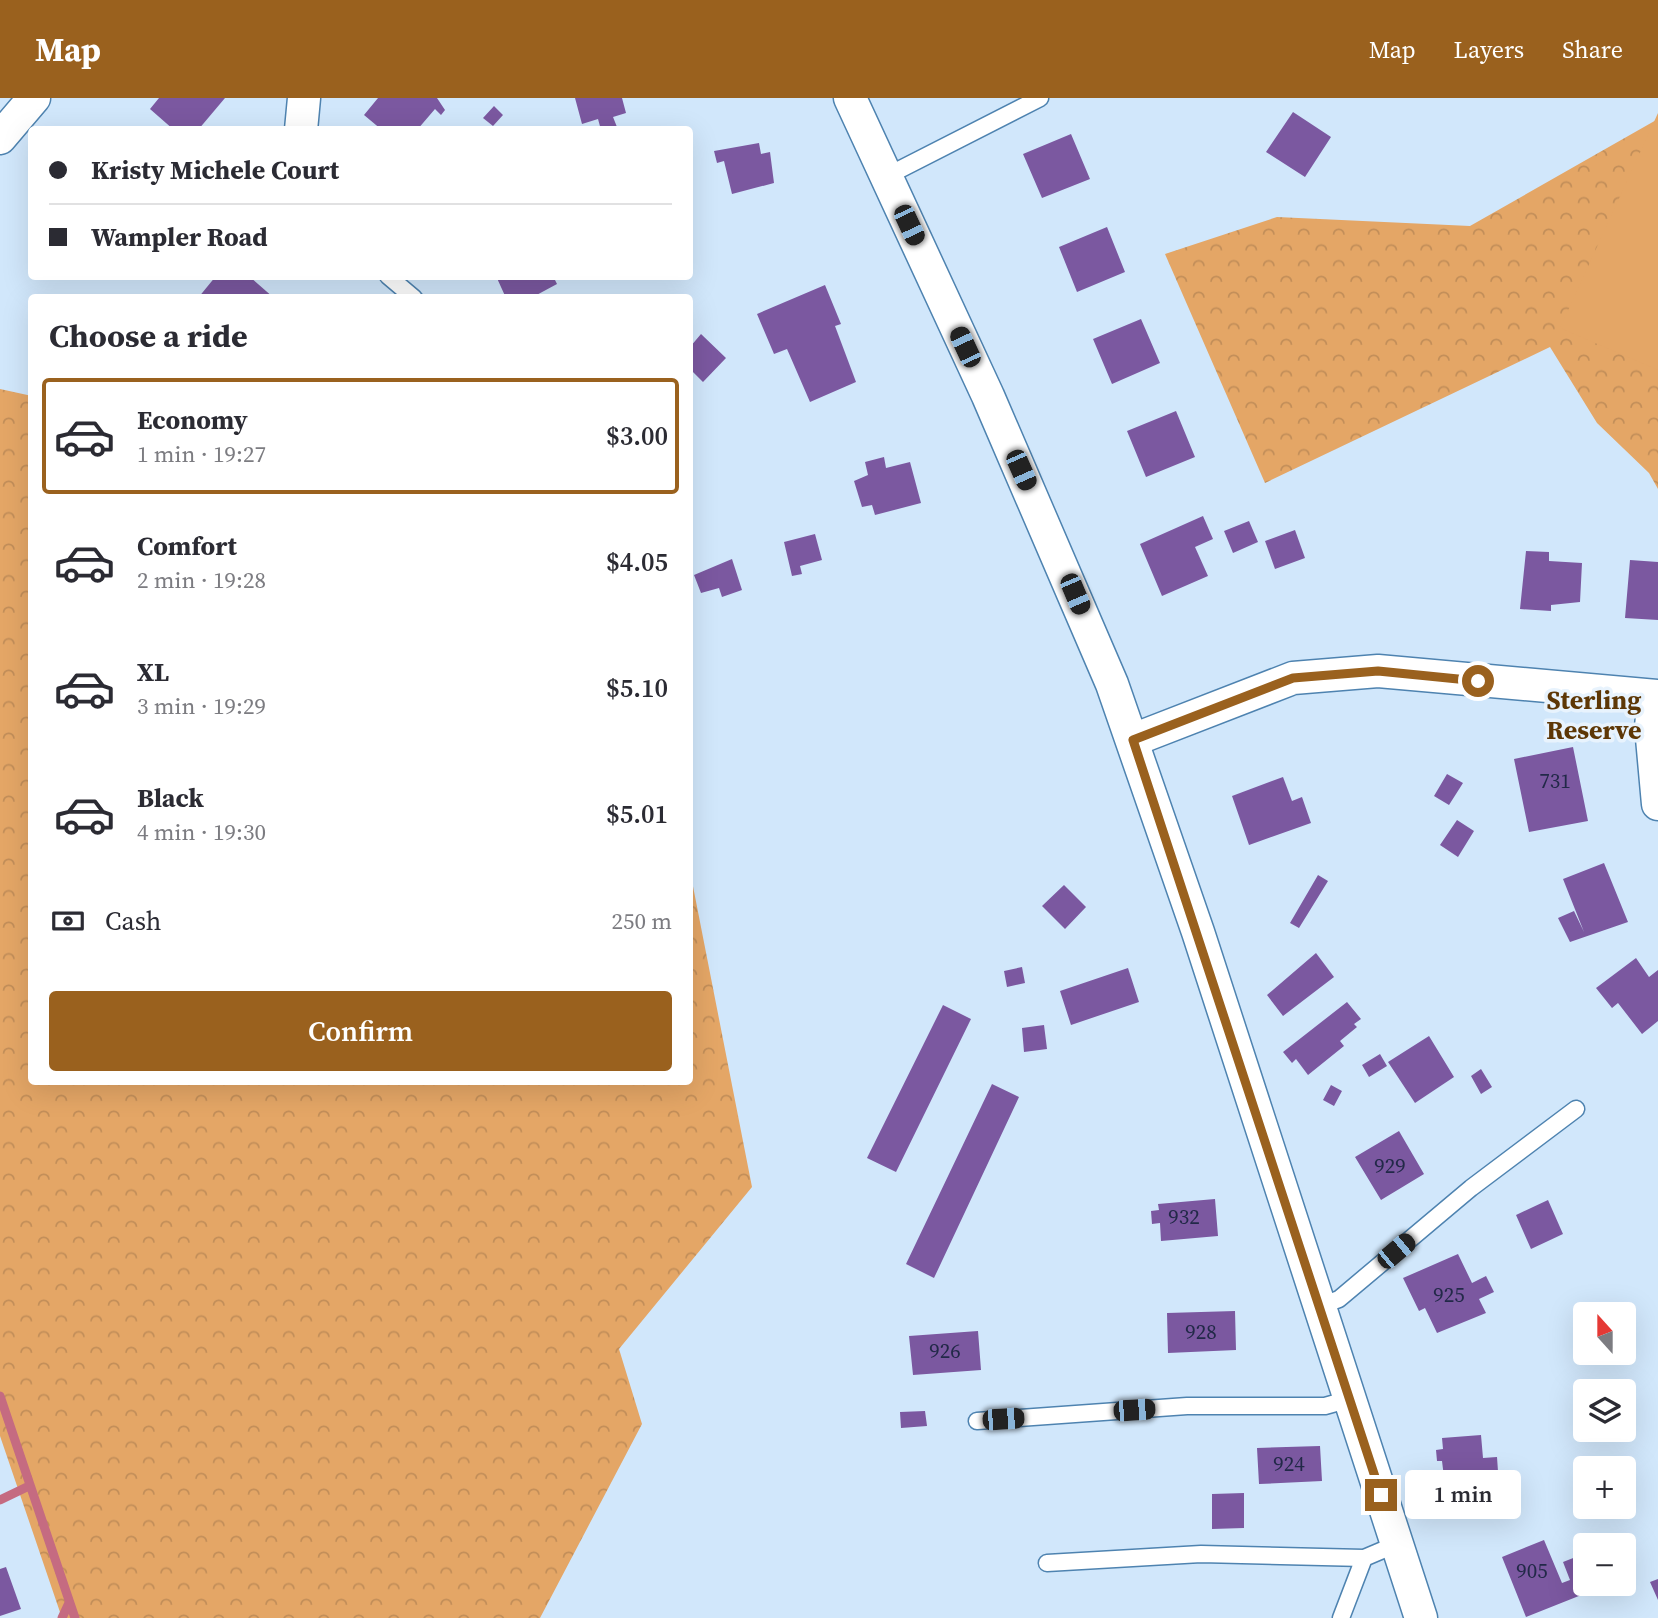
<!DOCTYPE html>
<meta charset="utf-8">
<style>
:root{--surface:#fff;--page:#f2f2f3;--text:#2b2b33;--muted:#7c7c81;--line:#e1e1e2;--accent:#9a611e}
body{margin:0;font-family:"Source Serif 4",serif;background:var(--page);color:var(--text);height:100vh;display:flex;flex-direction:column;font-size:26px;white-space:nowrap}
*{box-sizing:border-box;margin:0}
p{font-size:23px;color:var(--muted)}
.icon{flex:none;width:38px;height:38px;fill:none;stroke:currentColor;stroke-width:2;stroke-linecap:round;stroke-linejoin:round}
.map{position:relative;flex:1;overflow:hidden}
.details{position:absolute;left:28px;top:196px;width:665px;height:791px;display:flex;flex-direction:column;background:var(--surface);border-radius:7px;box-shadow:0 7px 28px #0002}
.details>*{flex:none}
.hud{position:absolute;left:28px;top:28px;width:665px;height:154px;border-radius:7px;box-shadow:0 7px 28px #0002;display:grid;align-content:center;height:154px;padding:0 21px;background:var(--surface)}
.needle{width:46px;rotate:339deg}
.buttons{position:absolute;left:1573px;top:1204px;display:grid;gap:14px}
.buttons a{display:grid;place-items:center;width:63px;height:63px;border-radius:7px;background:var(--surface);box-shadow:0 7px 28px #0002;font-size:35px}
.end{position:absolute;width:32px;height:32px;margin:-16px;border:9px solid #9a611e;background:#fff;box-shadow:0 0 0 4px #fff}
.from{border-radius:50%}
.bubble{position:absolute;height:49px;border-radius:7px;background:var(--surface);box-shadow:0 7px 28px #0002;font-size:23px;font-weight:600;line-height:49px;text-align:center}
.car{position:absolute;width:21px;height:42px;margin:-21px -10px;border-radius:9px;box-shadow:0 0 5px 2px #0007;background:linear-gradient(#222 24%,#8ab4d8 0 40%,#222 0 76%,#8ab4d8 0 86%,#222 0)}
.hud b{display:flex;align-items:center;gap:24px;height:66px;font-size:26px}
.hud b+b{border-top:2px solid var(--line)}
.hud i{width:18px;height:18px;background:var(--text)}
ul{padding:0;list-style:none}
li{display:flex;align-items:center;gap:21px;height:116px;margin:0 14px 10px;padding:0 7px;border:4px solid transparent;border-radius:7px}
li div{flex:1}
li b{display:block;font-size:26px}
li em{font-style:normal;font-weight:600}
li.active{border-color:var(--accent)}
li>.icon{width:63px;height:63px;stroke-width:1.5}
h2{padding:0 21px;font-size:32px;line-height:84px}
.pay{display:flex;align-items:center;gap:18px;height:77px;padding:0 21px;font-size:26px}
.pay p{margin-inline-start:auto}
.primary-button{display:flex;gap:14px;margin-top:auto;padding:14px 21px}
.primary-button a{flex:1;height:80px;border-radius:7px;background:var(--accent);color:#fff;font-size:28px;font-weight:600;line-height:80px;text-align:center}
header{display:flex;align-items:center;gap:42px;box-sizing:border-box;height:98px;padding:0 35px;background:var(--accent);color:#fff}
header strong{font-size:33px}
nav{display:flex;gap:38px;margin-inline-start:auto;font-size:24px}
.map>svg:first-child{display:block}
.forest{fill:url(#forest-crowns)}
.park{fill:#e4a666}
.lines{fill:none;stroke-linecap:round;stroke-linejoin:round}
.stream{stroke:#c56b81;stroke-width:9}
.building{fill:#7b58a0}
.lane-casing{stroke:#4e83b0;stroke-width:19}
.street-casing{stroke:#4e83b0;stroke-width:35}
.lane{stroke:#fff;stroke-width:16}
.street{stroke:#fff;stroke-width:32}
.route{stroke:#9a611e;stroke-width:9}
.labels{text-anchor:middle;stroke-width:7;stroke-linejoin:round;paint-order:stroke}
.number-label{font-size:21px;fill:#222948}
.neighbourhood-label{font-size:26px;font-weight:bold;fill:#5d3706;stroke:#e8f3fd}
</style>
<header>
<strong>Map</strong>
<nav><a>Map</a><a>Layers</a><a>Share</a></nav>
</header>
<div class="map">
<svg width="1658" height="1520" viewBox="0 0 1658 1520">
<defs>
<pattern id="forest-crowns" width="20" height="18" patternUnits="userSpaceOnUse" patternTransform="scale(1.75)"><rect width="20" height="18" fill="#e4a666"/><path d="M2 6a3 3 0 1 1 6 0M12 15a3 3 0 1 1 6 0" fill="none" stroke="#c28e59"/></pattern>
</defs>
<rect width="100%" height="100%" fill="#d1e7fb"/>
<path class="forest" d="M1658 21V391L1649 375 1597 325 1550 249 1265 385 1165 156 1277 119 1470 128Z
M0 291 32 298V984H690V773L752 1089 619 1251 642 1326 540 1520H62L0 1338Z"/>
<path class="park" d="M1658 15V272L1560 230Z"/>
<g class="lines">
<path class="stream" d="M0 1298 75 1520
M0 1402 29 1388
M62 1520 69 1505"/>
</g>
<path class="building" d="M159 0H225L198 32H174L150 11Z
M378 0H437L445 12 441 17 435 11 417 32H382L364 17Z
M575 0H622L626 15 613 19 617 29 605 32H601L598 21 582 26Z
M494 8 503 17 493 28 483 20Z
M1293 14 1331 39 1305 79 1266 54Z
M1071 36 1090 81 1042 100 1023 56Z
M759 45 761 56 770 54 774 85 732 96 724 63 717 65 714 53Z
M1107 129 1125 174 1077 194 1059 149Z
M216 178H249L274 200H198Z
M496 178H553L557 186 531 200H506Z
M825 187 841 226 835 228 856 284 810 304 787 251 774 256 757 216Z
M1141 221 1160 265 1112 286 1093 241Z
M701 236 726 260 703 284 690 271V249Z
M1176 313 1195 359 1146 379 1127 333Z
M884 359 886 370 910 364 921 405 875 417 872 407 862 409 854 383 868 377 865 364Z
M1203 418 1213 441 1195 449 1208 478 1162 498 1140 446Z
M1249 423 1258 444 1233 455 1224 433Z
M1295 432 1305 460 1275 471 1265 443Z
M815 436 822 462 800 468 802 476 792 478 784 444Z
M1526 453 1549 454V463L1582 465 1580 504 1551 507V513L1520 511Z
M732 461 742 492 722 499 719 490 701 495 694 477Z
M1630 462 1658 464V522L1625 520Z
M1573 649 1588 723 1529 734 1514 661Z
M1447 676 1463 685 1449 707 1434 698Z
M1283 679 1292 703 1302 699 1311 725 1249 747 1232 698Z
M1457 722 1474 733 1458 759 1440 747Z
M1604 765 1628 824 1570 844 1558 820 1574 813 1584 834 1563 781Z
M1318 777 1328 783 1299 830 1290 825Z
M1064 787 1086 809 1065 831 1042 808Z
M1316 855 1334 879 1283 918 1267 897Z
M1636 860 1649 879 1658 872V923L1642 936 1618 905 1612 910 1596 890Z
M1022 869 1025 885 1007 889 1004 873Z
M1128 870 1139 904 1071 927 1060 893Z
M1347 904 1361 921 1354 926 1357 929 1340 943 1344 948 1308 977 1296 961 1292 965 1283 954Z
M943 907 971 921 896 1074 867 1060Z
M1044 927 1047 951 1024 954 1022 930Z
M1429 938 1454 979 1415 1005 1388 964Z
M1380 956 1387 968 1369 979 1362 967Z
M1481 971 1492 989 1481 996 1471 978Z
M992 986 1019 999 934 1180 906 1166Z
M1331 987 1342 993 1334 1008 1323 1002Z
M1399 1033 1424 1076 1381 1102 1355 1059Z
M1215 1101 1218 1138 1161 1143 1160 1125 1152 1126 1151 1113 1159 1112 1158 1106Z
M1548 1102 1563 1136 1531 1151 1516 1117Z
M1458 1156 1472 1185 1486 1178 1494 1194 1479 1201 1486 1215 1437 1235 1425 1210 1419 1213 1403 1180Z
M1235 1213 1236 1252 1168 1255 1167 1215Z
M978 1233 981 1272 913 1277 909 1238Z
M925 1313 927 1328 901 1330 900 1314Z
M1481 1337 1483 1360 1497 1359 1499 1388 1463 1392 1462 1377 1444 1379 1442 1363H1437L1436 1352 1443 1351 1442 1340Z
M1320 1348 1322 1383 1259 1386 1257 1350Z
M1244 1395V1430L1212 1431V1396Z
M1544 1442 1562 1485 1570 1482 1563 1464 1586 1455V1486H1609L1526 1519 1502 1459Z
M6 1469 21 1511 0 1518V1471Z
M1658 1481V1502L1650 1484Z"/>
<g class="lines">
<defs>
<path id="lane" d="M887 78 1040 0
M388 178 414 200
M1320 1208 1339 1201 1471 1090 1576 1011
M977 1323 1187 1308H1325L1350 1301
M1047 1465 1201 1456 1364 1460 1397 1446
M1341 1520 1364 1460"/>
<path id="street" d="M850 0 988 298 1112 586 1198 834 1421 1520
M301 32 304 0
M0 40 34 0
M1654 598 1651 629 1658 706
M1133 642 1293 580 1378 573 1658 598"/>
</defs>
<use href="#lane" class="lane-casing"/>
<use href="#street" class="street-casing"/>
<use href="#lane" class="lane"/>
<use href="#street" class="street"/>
</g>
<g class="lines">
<path class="route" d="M1381 1397 1133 642 1293 580 1378 573 1478 583"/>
</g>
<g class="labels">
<g class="number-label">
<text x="1555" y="690">731</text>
<text x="1390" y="1075">929</text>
<text x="1184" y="1126">932</text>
<text x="1449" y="1204">925</text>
<text x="1201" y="1241">928</text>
<text x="945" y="1260">926</text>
<text x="1289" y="1373">924</text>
<text x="1532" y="1480">905</text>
</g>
<g class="neighbourhood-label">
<text x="1594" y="611">Sterling<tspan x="1594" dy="30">Reserve</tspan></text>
</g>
</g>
</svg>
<div class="buttons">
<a><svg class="needle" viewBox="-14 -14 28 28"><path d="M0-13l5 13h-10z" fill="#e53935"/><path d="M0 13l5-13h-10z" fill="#7c7c81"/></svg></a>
<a><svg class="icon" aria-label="layers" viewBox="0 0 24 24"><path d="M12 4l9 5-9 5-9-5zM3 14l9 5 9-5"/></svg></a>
<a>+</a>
<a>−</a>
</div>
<i class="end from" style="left:1478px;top:583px"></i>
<i class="end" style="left:1381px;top:1397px"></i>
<div class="bubble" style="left:1405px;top:1372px;width:116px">1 min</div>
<i class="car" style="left:909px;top:127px;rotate:155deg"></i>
<i class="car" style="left:965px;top:249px;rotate:335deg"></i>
<i class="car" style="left:1021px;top:372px;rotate:156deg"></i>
<i class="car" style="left:1075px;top:496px;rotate:157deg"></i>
<i class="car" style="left:1396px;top:1153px;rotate:50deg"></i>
<i class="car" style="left:1134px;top:1312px;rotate:86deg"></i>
<i class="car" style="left:1003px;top:1321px;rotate:86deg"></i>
<div class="hud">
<b><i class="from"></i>Kristy Michele Court</b>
<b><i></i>Wampler Road</b>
</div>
<section class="details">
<h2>Choose a ride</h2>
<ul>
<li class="active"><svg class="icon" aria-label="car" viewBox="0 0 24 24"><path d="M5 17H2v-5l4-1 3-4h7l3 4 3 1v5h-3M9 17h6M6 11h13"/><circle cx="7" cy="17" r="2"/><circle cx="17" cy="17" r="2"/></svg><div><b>Economy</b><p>1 min · 19:27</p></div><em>$3.00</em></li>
<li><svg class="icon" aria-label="car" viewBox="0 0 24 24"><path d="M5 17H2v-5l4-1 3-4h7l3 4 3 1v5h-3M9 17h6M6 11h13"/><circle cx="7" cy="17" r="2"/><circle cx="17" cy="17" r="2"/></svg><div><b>Comfort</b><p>2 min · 19:28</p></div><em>$4.05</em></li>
<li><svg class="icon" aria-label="car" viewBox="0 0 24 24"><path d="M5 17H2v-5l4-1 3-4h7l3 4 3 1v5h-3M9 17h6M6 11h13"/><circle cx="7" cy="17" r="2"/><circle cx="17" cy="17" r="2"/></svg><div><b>XL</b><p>3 min · 19:29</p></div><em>$5.10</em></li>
<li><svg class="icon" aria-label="car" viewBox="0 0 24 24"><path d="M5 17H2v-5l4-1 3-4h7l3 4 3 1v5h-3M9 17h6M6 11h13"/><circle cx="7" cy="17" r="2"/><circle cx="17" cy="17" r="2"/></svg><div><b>Black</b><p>4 min · 19:30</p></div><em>$5.01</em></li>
</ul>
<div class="pay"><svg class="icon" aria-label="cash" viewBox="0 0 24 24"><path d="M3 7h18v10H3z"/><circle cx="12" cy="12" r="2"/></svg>Cash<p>250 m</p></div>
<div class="primary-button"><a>Confirm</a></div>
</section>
</div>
